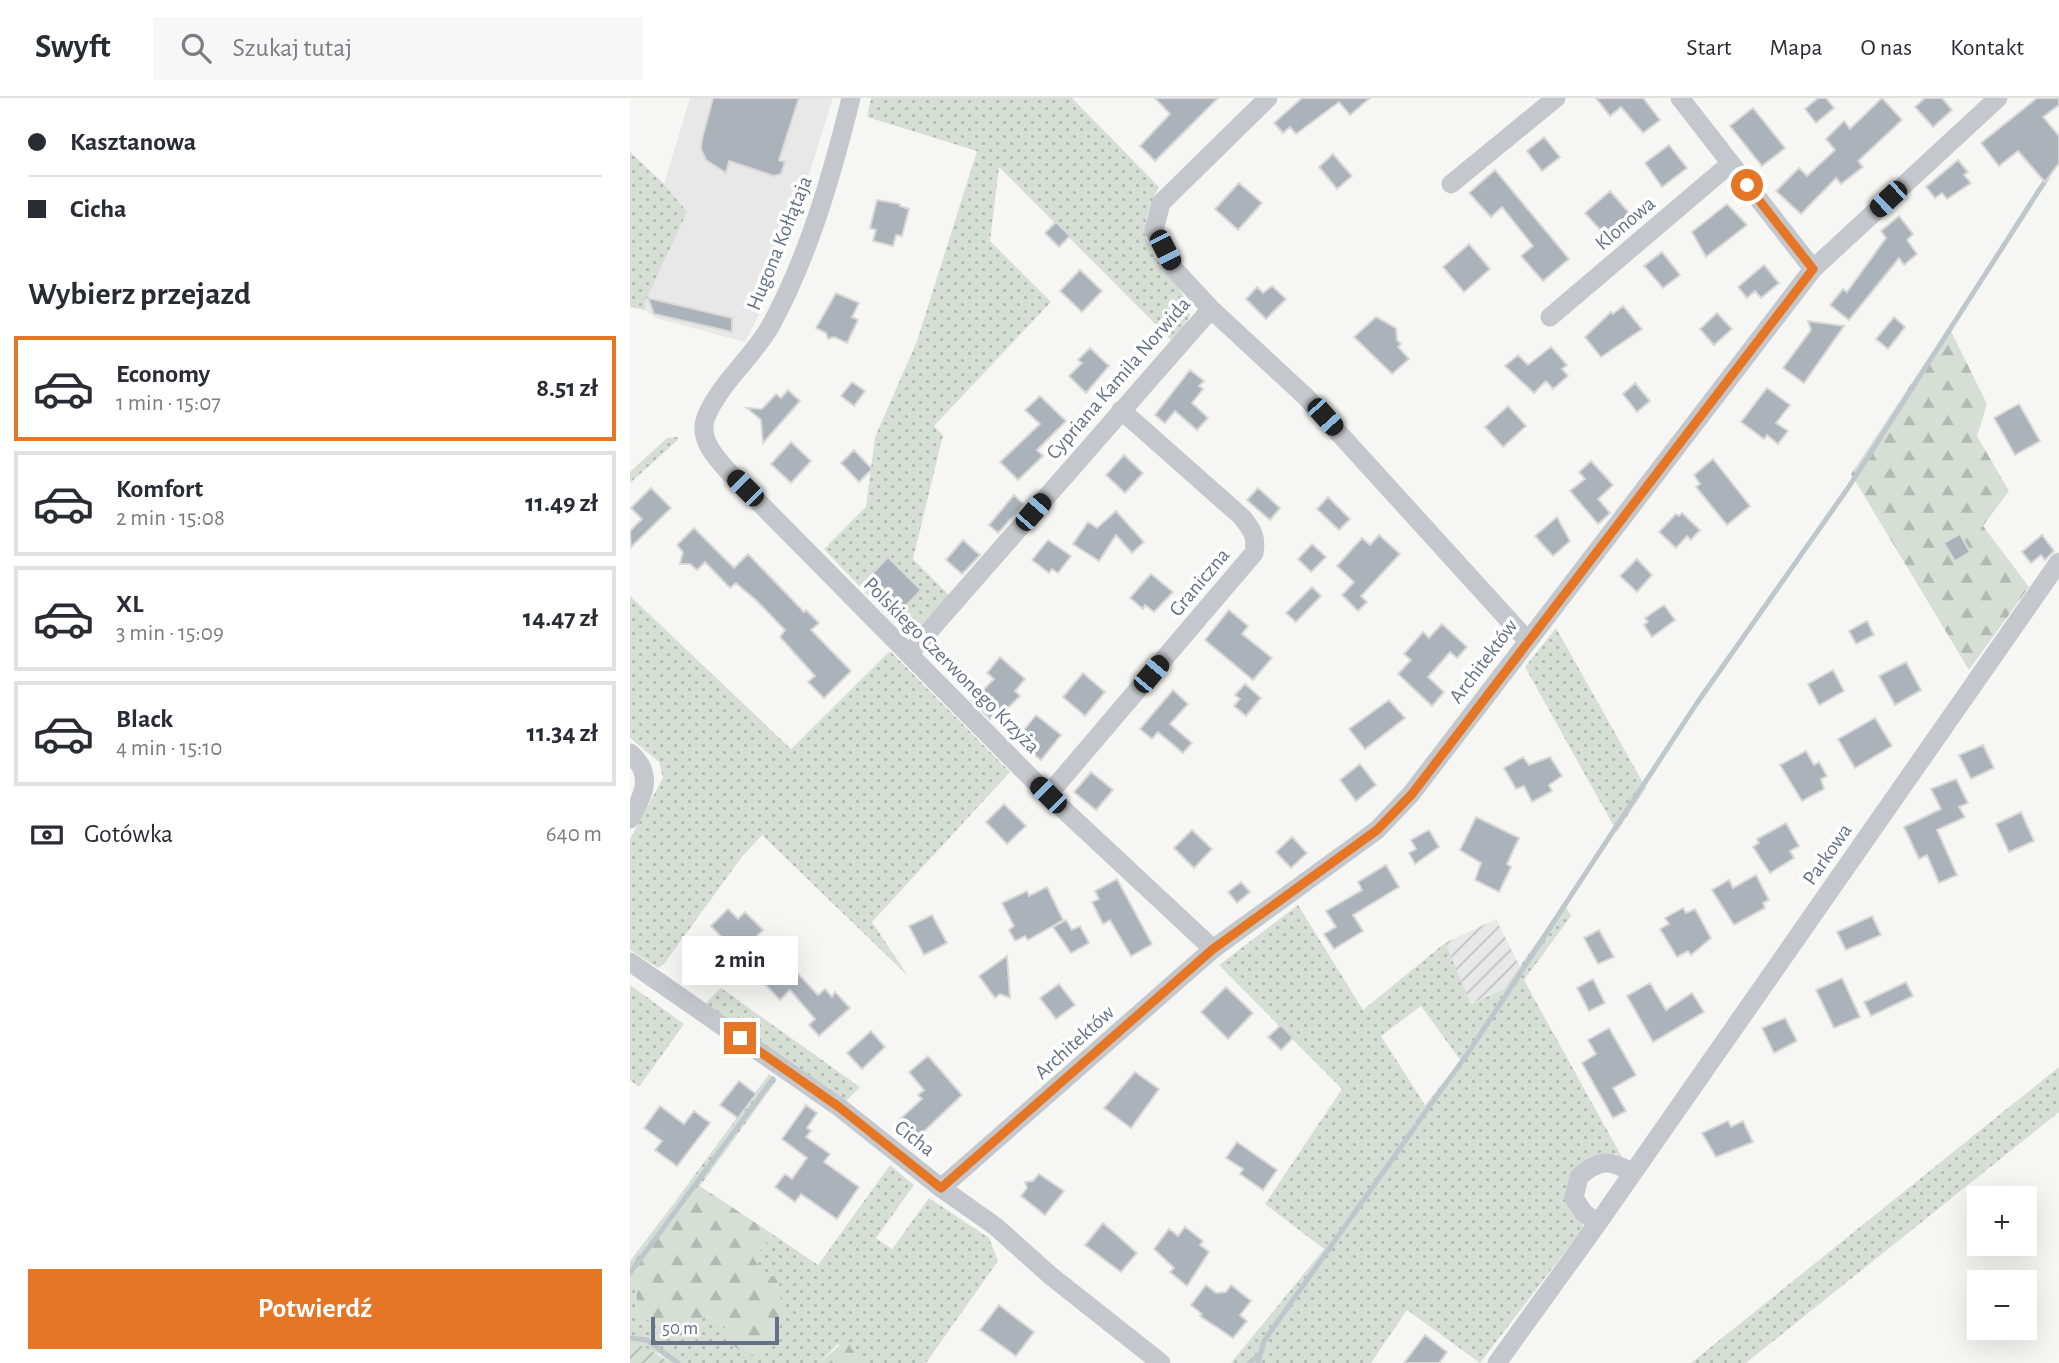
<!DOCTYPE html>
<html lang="pl">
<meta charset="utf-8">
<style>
:root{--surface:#fff;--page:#f7f7f7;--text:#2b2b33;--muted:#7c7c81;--line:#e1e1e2;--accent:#e57625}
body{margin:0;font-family:"Alegreya Sans",sans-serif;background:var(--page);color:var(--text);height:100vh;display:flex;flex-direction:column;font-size:26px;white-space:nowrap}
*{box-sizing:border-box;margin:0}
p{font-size:23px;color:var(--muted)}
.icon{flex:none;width:38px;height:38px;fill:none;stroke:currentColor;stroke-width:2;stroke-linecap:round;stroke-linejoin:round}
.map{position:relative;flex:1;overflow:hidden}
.details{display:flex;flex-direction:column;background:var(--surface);width:630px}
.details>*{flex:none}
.hud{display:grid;align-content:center;height:154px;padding:0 28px;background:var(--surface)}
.buttons{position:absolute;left:1337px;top:1088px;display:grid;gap:14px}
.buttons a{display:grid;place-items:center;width:70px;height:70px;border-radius:0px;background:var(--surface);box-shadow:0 7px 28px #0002;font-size:35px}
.scale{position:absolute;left:21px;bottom:18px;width:128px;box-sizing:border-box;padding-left:7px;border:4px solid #657185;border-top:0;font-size:19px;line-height:24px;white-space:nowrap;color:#657185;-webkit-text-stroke:5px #fff;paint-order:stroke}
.end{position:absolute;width:32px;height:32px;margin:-16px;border:9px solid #e57625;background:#fff;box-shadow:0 0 0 4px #fff}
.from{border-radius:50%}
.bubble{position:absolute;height:49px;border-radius:0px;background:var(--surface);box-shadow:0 7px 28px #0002;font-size:23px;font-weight:700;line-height:49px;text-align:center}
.car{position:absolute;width:21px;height:42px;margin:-21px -10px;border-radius:9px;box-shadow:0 0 5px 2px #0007;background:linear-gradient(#222 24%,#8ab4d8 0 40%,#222 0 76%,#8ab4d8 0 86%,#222 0)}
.hud b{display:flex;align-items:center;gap:24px;height:66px;font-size:26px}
.hud b+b{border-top:2px solid var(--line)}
.hud i{width:18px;height:18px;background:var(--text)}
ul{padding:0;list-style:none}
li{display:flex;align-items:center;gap:21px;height:105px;margin:0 14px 10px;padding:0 14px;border:4px solid var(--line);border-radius:0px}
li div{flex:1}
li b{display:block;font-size:26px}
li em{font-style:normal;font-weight:700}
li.active{border-color:var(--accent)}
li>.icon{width:63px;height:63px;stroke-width:1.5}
h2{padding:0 28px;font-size:32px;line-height:84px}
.pay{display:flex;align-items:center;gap:18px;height:77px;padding:0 28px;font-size:26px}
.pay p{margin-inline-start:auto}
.cta{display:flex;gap:14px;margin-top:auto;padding:14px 28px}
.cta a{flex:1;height:80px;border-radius:0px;background:var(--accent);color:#fff;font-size:28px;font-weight:700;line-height:80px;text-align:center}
header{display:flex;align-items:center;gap:42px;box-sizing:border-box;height:98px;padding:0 35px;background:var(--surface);border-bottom:2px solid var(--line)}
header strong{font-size:33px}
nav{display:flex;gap:38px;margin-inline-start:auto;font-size:24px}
.search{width:490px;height:63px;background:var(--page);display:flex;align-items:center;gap:18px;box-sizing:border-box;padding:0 24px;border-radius:0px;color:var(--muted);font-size:26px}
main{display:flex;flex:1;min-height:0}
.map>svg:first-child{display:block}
.built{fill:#e7e8e7}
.industrial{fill:url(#industrial-furrows)}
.grass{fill:url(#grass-dots);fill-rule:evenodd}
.forest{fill:url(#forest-firs)}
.garden{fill:url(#garden-furrows)}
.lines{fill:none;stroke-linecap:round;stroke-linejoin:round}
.stream{stroke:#bfc7cd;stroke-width:5}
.building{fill:#acb2ba;stroke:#d8d8d6;stroke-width:2}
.minor{stroke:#c4c7cb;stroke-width:19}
.route{stroke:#e57625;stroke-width:9}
.labels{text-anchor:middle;stroke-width:7;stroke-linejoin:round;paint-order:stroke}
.street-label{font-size:21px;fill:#657185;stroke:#fff}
</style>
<header>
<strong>Swyft</strong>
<div class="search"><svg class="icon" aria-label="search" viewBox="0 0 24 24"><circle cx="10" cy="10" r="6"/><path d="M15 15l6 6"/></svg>Szukaj tutaj</div>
<nav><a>Start</a><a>Mapa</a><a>O nas</a><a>Kontakt</a></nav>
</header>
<main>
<section class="details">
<div class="hud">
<b><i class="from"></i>Kasztanowa</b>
<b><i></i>Cicha</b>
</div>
<h2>Wybierz przejazd</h2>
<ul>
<li class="active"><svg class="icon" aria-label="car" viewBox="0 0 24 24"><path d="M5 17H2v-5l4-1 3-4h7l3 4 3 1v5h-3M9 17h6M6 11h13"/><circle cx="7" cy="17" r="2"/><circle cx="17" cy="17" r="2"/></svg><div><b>Economy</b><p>1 min · 15:07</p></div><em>8.51 zł</em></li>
<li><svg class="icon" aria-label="car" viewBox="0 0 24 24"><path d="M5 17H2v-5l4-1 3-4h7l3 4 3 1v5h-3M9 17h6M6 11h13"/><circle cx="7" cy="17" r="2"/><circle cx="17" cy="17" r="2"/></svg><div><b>Komfort</b><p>2 min · 15:08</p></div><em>11.49 zł</em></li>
<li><svg class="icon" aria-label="car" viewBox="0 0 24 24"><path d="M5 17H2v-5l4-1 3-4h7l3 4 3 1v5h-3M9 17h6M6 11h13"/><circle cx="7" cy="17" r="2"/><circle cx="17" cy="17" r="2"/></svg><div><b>XL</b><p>3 min · 15:09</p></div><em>14.47 zł</em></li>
<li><svg class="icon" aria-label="car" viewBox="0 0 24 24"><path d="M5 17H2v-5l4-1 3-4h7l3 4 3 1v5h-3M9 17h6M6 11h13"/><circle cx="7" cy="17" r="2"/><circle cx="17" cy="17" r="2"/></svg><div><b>Black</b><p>4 min · 15:10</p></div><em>11.34 zł</em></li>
</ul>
<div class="pay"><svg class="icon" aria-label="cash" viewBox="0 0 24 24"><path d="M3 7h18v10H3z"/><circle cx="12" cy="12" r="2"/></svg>Gotówka<p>640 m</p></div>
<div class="cta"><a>Potwierdź</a></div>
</section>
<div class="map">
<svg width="1429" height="1265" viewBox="0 0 1429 1265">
<defs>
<pattern id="industrial-furrows" width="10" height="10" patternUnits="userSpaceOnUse" patternTransform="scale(1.75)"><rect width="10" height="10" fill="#e7e8e7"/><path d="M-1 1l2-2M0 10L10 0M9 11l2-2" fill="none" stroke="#bfc0c1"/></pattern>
<pattern id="grass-dots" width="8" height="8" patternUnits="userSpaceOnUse" patternTransform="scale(1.75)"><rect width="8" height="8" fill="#d7ded5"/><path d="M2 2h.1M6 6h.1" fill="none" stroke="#b2b8b2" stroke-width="1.8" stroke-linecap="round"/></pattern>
<pattern id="forest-firs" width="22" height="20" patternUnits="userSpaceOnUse" patternTransform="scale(1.75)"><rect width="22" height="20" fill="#d7ded5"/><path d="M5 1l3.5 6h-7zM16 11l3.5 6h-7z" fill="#b2b8b2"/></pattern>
<pattern id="garden-furrows" width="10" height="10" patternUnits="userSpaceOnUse" patternTransform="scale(1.75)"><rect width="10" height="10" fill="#d7ded5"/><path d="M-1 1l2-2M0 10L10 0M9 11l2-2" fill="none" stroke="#b2b8b2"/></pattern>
</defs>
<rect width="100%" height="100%" fill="#f6f7f4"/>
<path class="built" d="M60 0H203L146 182 115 244 26 220 15 212 16 202 56 115 34 86Z"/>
<path class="industrial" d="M866 821 890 869 874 891 840 906 815 845Z"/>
<path class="grass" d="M241 0H442L529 89C489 163 549 161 560 218L543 244 369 69 360 143 421 204 304 328 313 337 283 461 319 497 291 527 263 524 194 451 236 409 245 339 287 243 347 53 237 19Z
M0 54 34 86 57 114 16 202 15 212 0 209Z
M47 339 49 341 0 385V374L37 340Z
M0 498 161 651 260 553 380 674 242 824 278 878 132 737 111 760 34 866 28 870 0 852V741L33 680 29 664 0 640Z
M926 530 1016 690 987 734 895 569Z
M934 805 941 818 894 882 993 1061 986 1056 964 1059 938 1102 954 1129 850 1265 777 1212 741 1265H601L694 1151 635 1106 712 991 589 867 668 807 733 912 815 845 841 906 874 891ZM791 908 831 963 795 1007 751 938Z
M0 887 54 926 9 989 0 982Z
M91 890 230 989 215 1004 75 906Z
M1429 969V1014L1116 1265H1061Z
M139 976 147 982 54 1110 44 1105Z
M260 1067 284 1087 246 1140 262 1151 299 1100 359 1140 368 1163 296 1265H231L208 1246 189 1265H41L29 1256 0 1246V1181L7 1184 6 1219 20 1222 50 1240 76 1217 95 1229 129 1169 123 1159 144 1137 188 1167Z"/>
<path class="forest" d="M1319 229 1357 306 1347 338 1379 393 1353 428 1399 489 1339 572 1221 376Z
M70 1088 144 1137 123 1159 129 1169 147 1182C155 1218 157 1237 124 1257 108 1253 98 1247 95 1229L77 1217 50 1240 20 1222 6 1219 7 1185 0 1181V1163L44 1105 54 1110Z
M216 1242 231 1265H189Z"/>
<path class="garden" d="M0 1246 13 1248 41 1265H0Z"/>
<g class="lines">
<path class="stream" d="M788 1024 838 955 1067 605 1218 390 1417 80
M0 1175 143 981
M0 1240 17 1242 48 1265
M619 1265 629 1257
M628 1265 634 1243 785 1029"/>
</g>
<path class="building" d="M83 0H169L149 62 155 64 151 76 144 78 99 63 96 75 76 62 71 51 72 41Z
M525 0H588L525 63 510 48 540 16Z
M672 0H740L720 17 709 4 666 36 660 29 653 35 644 25Z
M966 0H1013L1030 22 1013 35 991 9 980 18Z
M1188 0H1196L1204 10 1186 25 1175 11Z
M1252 0 1272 22 1228 63 1233 69 1211 86 1206 80 1171 116 1146 93 1169 70 1177 78 1205 52 1196 41 1214 23 1220 31Z
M1295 0H1312L1322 12 1303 29 1285 9Z
M1407 0H1429V7L1413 19 1429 38V65L1415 84 1388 53 1369 68 1351 45Z
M1123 10 1155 50 1132 68 1100 28Z
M914 39 930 59 912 73 897 53Z
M1039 47 1057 70 1032 89 1015 65Z
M703 56 722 78 707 91 689 69Z
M1328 62 1338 74 1334 77 1341 85 1317 101 1312 95 1305 100 1296 89Z
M865 72 939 161 913 183 891 158 903 148 872 109 861 119 839 95Z
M609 85 632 105 608 132 585 111Z
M980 93 1000 116 975 137 955 115Z
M247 102 270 106V108L279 111 272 138 266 137 263 148 243 143 246 132 240 130Z
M1097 106 1117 127 1076 159 1062 134Z
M1269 118 1283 136 1277 142 1287 156 1274 167 1269 160 1219 222 1200 207 1213 191 1217 194 1256 140 1251 133Z
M426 124 440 138 429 149 415 135Z
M839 146 860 171 834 194 813 169Z
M1032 154 1050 177 1033 190 1014 168Z
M1134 167 1149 185 1131 200 1125 193 1117 200 1108 189Z
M450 172 472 193 452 214 430 193Z
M642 188 656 201 636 221 616 201 627 189 633 195Z
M206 195 229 205 222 219 228 222 217 245 204 239 198 241 196 235 186 230Z
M18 200 102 220V234L24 216Z
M993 208 1012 231 971 259 955 239 981 214 983 216Z
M1087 215 1102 231 1084 247 1070 231Z
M746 219 766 230 767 242 771 246 768 249 779 261 762 276 724 239Z
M1264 219 1275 229 1258 251 1246 241Z
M1178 223 1214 228 1174 285 1153 270 1181 232Z
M921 249 937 267 932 271 938 278 923 291 916 283 904 295 875 268 888 257 898 267Z
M460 250 479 268 456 295 439 278 452 265 448 262Z
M560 272 574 283 569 288 573 291 562 305 578 320 567 332 545 313 535 325 525 317Z
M222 284 235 293 224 308 211 298Z
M1005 285 1020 303 1007 314 993 296Z
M1137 290 1160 307 1146 325 1158 333 1148 346 1137 337 1134 341 1111 324Z
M158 292 170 303 133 345 131 322 117 310 132 311 146 296 151 300Z
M410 298 436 323 407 352 413 358 388 382 370 364 410 326 395 312Z
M1389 306 1410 343 1385 357 1364 320Z
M878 308 896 328 873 349 855 329Z
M161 344 181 363 161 385 141 366Z
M224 352 242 371 229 384 211 365Z
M494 357 513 375 495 395 476 377Z
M1083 361 1120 408 1097 427 1066 389 1070 386 1064 377Z
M961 363 983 387 968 401 980 415 968 426 940 393 955 381 949 374Z
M21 390 41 410 1 449 0 433 12 421 1 410Z
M628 390 650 410 640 422 617 402Z
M384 397 394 406 368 435 359 427Z
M698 399 720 421 709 432 687 411Z
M486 413 514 444 502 455 486 437 469 463 443 446 458 424 467 430Z
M1052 415 1070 432 1061 442 1057 438 1046 450 1029 434 1046 416 1049 418Z
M927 419 940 443 923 458 905 438Z
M64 430 104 470 118 456 174 514 176 512 189 525 181 532 221 573 194 600 178 584 185 578 150 539 155 532 127 503 106 485 100 490 75 464 67 472 60 466H50L53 454 47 447Z
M1330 436 1340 454 1325 463 1314 445Z
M749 437 770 456 731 498 737 504 728 513 712 497 724 484 707 468 732 440 740 447Z
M1412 437 1424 453 1415 462 1411 457 1401 465 1392 454Z
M333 442 350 457 332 476 316 462Z
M418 442 441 458 428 475 422 471 419 475 402 462Z
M682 446 696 459 681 474 668 461Z
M258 459 291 492 274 510 240 478Z
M1007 461 1022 477 1007 494 990 478Z
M521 476 543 494 524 514 515 507 513 511 500 500Z
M682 489 691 498 666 524 656 515Z
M1034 507 1045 522 1022 539 1014 527 1018 524 1015 520Z
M599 512 618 528 612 536 642 560 623 582 575 542Z
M1237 523 1244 537 1226 546 1219 533Z
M812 526 837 549 827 560 820 554 798 579 814 594 802 608 768 576 781 562 774 556 793 534 799 540Z
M370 559 395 581 385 593 390 598 371 617 367 614 360 621 342 603 364 581 357 575Z
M1276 564 1291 592 1265 607 1249 578Z
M1203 572 1214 593 1189 607 1178 586Z
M453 575 475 594 455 618 433 599Z
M615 586 631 600 616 618 604 608 610 601 605 597Z
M543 592 558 606 540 626 562 645 553 655 528 634 522 641 510 631Z
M759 602 775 620 735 651 719 631Z
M406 617 431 637 411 662 386 642Z
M1245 620 1262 648 1225 670 1208 641Z
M1353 647 1364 670 1341 681 1329 657Z
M1176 653 1184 667 1189 664 1197 678 1191 681 1194 691 1172 703 1150 667Z
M893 659 899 667 920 659 932 678 919 687 922 693 902 704 894 688 886 691 874 670Z
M730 666 746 687 726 703 710 682Z
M461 674 483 692 466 712 444 694Z
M1326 681 1338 705 1329 709 1335 719 1307 732 1327 777 1309 785 1297 757 1289 761 1274 729 1311 711 1301 691Z
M374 706 396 728 377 746 356 724Z
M1391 714 1404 743 1379 754 1366 726Z
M846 719 889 740 877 766 881 769 869 794 845 782 851 765 830 752Z
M1156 725 1169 748 1160 753 1164 760 1140 775 1123 749 1129 745 1127 741Z
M562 732 582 751 564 770 544 750Z
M799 732 809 749 785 766 779 755 786 751 781 742Z
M662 739 677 755 661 770 646 754Z
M756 767 769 789 723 817 733 833 704 851 694 836 706 829 696 813 732 792 728 784Z
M1126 777 1139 802 1133 805 1135 810 1104 827 1082 792 1099 782 1103 790Z
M487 781 522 846 501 858 480 822 473 826 462 804 469 801 465 793Z
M611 784 620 794 607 805 598 794Z
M417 789 433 822 398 842 395 838 385 843 379 832 384 828 372 805 397 793 399 798Z
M1053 810 1056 815 1065 811 1081 840 1061 857 1058 853 1047 859 1030 831 1039 826 1035 820Z
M98 811 108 821 115 814 133 832 125 840 152 868 157 864 188 897 195 891 202 899 205 894 220 910 189 938 179 927 185 921 160 892 150 902 124 875 130 870 102 840 97 845 81 828Z
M302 817 317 845 294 857 279 828Z
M1242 818 1251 837 1216 852 1207 834Z
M436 822 442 832 450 828 459 845 441 855 423 829Z
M969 832 984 859 968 866 954 840Z
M377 858 380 900 370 896 365 900 349 878Z
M1212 880 1230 919 1204 930 1186 892Z
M963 881 975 905 959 913 947 890Z
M1276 884 1283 898 1241 918 1234 904Z
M1020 885 1036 912 1062 895 1074 914 1023 944 997 898Z
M429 886 445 907 426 921 410 900Z
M596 889 623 915 598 941 571 914Z
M1155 920 1167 943 1144 955 1132 930Z
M651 927 663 940 651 952 638 939Z
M979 930 1006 977 983 990 996 1013 983 1020 952 965 966 956 958 942Z
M241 933 255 949 232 971 217 955Z
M298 958 332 997 285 1042 267 1024 292 1001 288 997 294 992 279 974Z
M505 974 529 991 501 1030 474 1010Z
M109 983 126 996 108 1020 90 1007Z
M176 1007 187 1015 177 1030 181 1033 176 1039 200 1056 194 1064 229 1089 207 1121 171 1096 165 1104 145 1089 155 1076 162 1081 177 1060 152 1041Z
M30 1008 54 1026 64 1013 80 1025 47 1068 25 1052 32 1043 14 1030Z
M1098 1023 1101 1029 1113 1023 1123 1044 1086 1059 1072 1035Z
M607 1044 647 1072 633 1092 610 1076 613 1071 596 1060Z
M409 1076 434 1093 415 1117 391 1098 397 1090 395 1084 403 1083Z
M473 1125 507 1155 491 1174 455 1147Z
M555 1129 573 1143 570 1147 579 1154 557 1188 540 1174 544 1170 524 1151 539 1131 548 1138Z
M576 1187 586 1195 596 1194 601 1187 621 1203 610 1217 617 1223 603 1240 570 1218 572 1216 561 1207Z
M369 1207 404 1234 386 1258 350 1232Z
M795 1237 817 1254 809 1265H774Z"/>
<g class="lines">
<path class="minor" d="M221 0C202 77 179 157 141 227 123 259 90 285 76 319 68 340 84 357 96 371L418 697 583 851
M638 0 531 105 524 132 545 172 581 211 676 299 897 542
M1050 0 1183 171
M821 86 926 0
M920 219 1100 66
M279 556 581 211
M0 655C24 676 14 697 0 721
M418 697 624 455C627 438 622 432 612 419L491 312
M0 864 209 1009 311 1090 365 1128 421 1178 531 1265
M311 1090 583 851 747 732 781 696 1183 171 1368 0
M968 1125 954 1115 944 1100 949 1079C969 1061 980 1061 1003 1075
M867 1265 968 1125 1429 464"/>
</g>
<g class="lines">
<path class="route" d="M110 940 209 1009 311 1090 583 851 747 732 782 696 1183 171 1117 87"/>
</g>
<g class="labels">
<g class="street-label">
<text transform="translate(995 125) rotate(-40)" y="7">Klonowa</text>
<text transform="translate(149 145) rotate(-68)" y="7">Hugona Kołłątaja</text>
<text transform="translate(488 280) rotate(-49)" y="7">Cypriana Kamila Norwida</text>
<text transform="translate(569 484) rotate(-50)" y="7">Graniczna</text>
<text transform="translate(853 563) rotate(-53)" y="7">Architektów</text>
<text transform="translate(322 567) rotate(45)" y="7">Polskiego Czerwonego Krzyża</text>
<text transform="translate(1197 756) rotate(-55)" y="7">Parkowa</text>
<text transform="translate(444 944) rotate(-42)" y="7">Architektów</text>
<text transform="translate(285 1040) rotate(38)" y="7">Cicha</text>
</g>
</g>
</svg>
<div class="buttons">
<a>+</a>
<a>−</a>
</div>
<div class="scale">50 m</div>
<i class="end from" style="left:1117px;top:87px"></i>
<i class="end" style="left:110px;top:940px"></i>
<div class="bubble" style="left:52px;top:838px;width:116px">2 min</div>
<i class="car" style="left:1258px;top:101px;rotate:227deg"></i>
<i class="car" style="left:535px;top:152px;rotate:153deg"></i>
<i class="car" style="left:695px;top:319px;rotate:138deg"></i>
<i class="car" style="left:115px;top:390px;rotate:315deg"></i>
<i class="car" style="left:403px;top:414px;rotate:41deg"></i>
<i class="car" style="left:521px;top:576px;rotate:40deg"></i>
<i class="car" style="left:418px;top:697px;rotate:315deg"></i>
</div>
</main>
